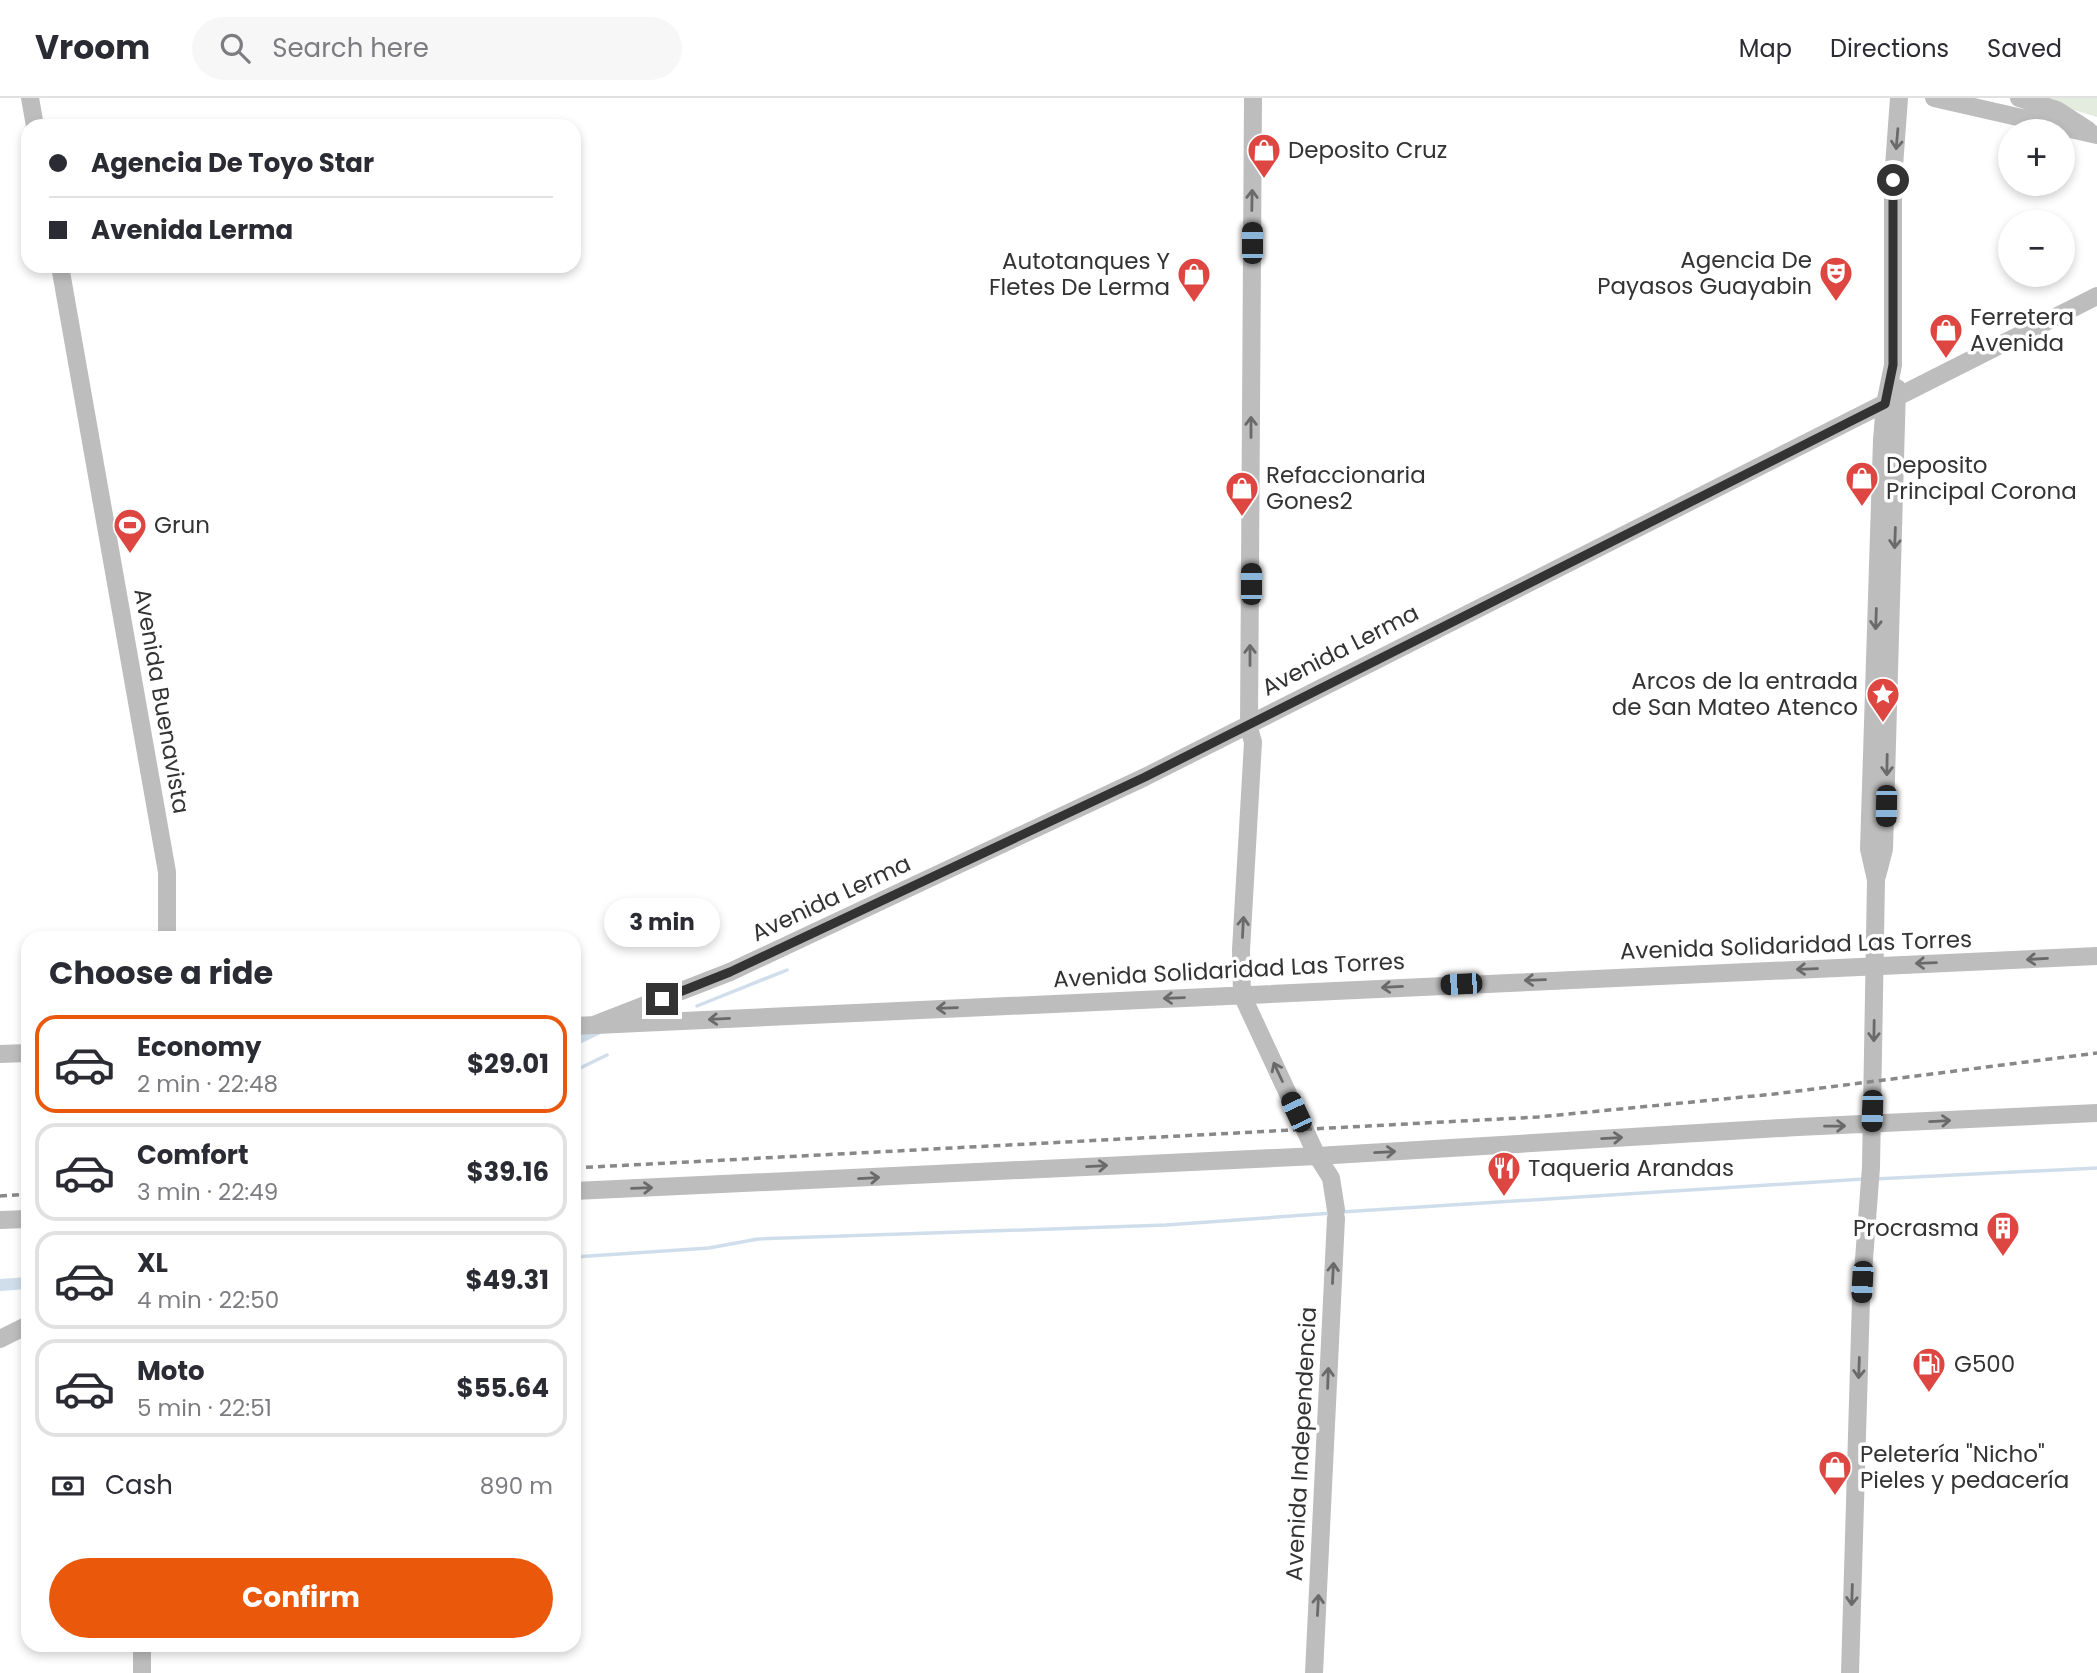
<!DOCTYPE html>
<meta charset="utf-8">
<style>
:root{--surface:#fff;--page:#f7f7f7;--text:#2b2b33;--muted:#7c7c81;--line:#e1e1e2;--accent:#ea580c}
body{margin:0;font-family:Poppins,sans-serif;background:var(--page);color:var(--text);height:100vh;display:flex;flex-direction:column;font-size:26px;white-space:nowrap}
*{box-sizing:border-box;margin:0}
p{font-size:23px;color:var(--muted)}
.icon{flex:none;width:38px;height:38px;fill:none;stroke:currentColor;stroke-width:2;stroke-linecap:round;stroke-linejoin:round}
.map{position:relative;flex:1;overflow:hidden}
.drawer{position:absolute;left:21px;top:833px;width:560px;height:721px;display:flex;flex-direction:column;background:var(--surface);border-radius:21px;box-shadow:0 4px 10px #0003}
.drawer>*{flex:none}
.banner{position:absolute;left:21px;top:21px;width:560px;height:154px;border-radius:21px;box-shadow:0 4px 10px #0003;display:grid;align-content:center;height:154px;padding:0 28px;background:var(--surface)}
.buttons{position:absolute;left:1998px;top:21px;display:grid;gap:14px}
.buttons a{display:grid;place-items:center;width:77px;height:77px;border-radius:50%;background:var(--surface);box-shadow:0 4px 10px #0003;font-size:35px}
.end{position:absolute;width:32px;height:32px;margin:-16px;border:9px solid #333;background:#fff;box-shadow:0 0 0 4px #fff}
.from{border-radius:50%}
.bubble{position:absolute;height:49px;border-radius:24px;background:var(--surface);box-shadow:0 4px 10px #0003;font-size:23px;font-weight:700;line-height:49px;text-align:center}
.car{position:absolute;width:21px;height:42px;margin:-21px -10px;border-radius:9px;box-shadow:0 0 5px 2px #0007;background:linear-gradient(#222 24%,#8ab4d8 0 40%,#222 0 76%,#8ab4d8 0 86%,#222 0)}
.banner b{display:flex;align-items:center;gap:24px;height:66px;font-size:26px}
.banner b+b{border-top:2px solid var(--line)}
.banner i{width:18px;height:18px;background:var(--text)}
ul{padding:0;list-style:none}
li{display:flex;align-items:center;gap:21px;height:98px;margin:0 14px 10px;padding:0 14px;border:4px solid var(--line);border-radius:21px}
li div{flex:1}
li b{display:block;font-size:26px}
li em{font-style:normal;font-weight:700}
li.active{border-color:var(--accent)}
li>.icon{width:63px;height:63px;stroke-width:1.5}
h2{padding:0 28px;font-size:32px;line-height:84px}
.pay{display:flex;align-items:center;gap:18px;height:77px;padding:0 28px;font-size:26px}
.pay p{margin-inline-start:auto}
.cta{display:flex;gap:14px;margin-top:auto;padding:14px 28px}
.cta a{flex:1;height:80px;border-radius:42px;background:var(--accent);color:#fff;font-size:28px;font-weight:700;line-height:80px;text-align:center}
header{display:flex;align-items:center;gap:42px;box-sizing:border-box;height:98px;padding:0 35px;background:var(--surface);border-bottom:2px solid var(--line)}
header strong{font-size:33px}
nav{display:flex;gap:38px;margin-inline-start:auto;font-size:24px}
.search{width:490px;height:63px;background:var(--page);display:flex;align-items:center;gap:18px;box-sizing:border-box;padding:0 24px;border-radius:38px;color:var(--muted);font-size:26px}
.map>svg:first-child{display:block}
.green{fill:#e4ebdf}
.lines{fill:none;stroke-linecap:round;stroke-linejoin:round}
.stream{stroke:#d0deec;stroke-width:3.5}
.canal{stroke:#d0deec;stroke-width:12}
.secondary{stroke:#bdbdbd;stroke-width:18}
.rail{stroke:#888;stroke-width:3.5;stroke-dasharray:7 5;stroke-linecap:butt}
.oneway{stroke:#6a6a6a}
.route{stroke:#333;stroke-width:9}
.labels{text-anchor:middle;stroke-width:7;stroke-linejoin:round;paint-order:stroke}
.poi-label{font-size:23px;fill:#333;stroke:#fff;text-anchor:start}
.street-label{font-size:23px;fill:#333;stroke:#fff}
</style>
<header>
<strong>Vroom</strong>
<div class="search"><svg class="icon" aria-label="search" viewBox="0 0 24 24"><circle cx="10" cy="10" r="6"/><path d="M15 15l6 6"/></svg>Search here</div>
<nav><a>Map</a><a>Directions</a><a>Saved</a></nav>
</header>
<div class="map">
<svg width="2097" height="1575" viewBox="0 0 2097 1575">
<rect width="100%" height="100%" fill="#fff"/>
<path class="green" d="M2034 0H2097V19Z"/>
<g class="lines">
<path class="stream" d="M697 908 787 872
M574 973 607 957
M1875 1081 2097 1070
M1341 1114 1864 1081
M574 1159 709 1150 758 1141 1166 1127 1333 1115"/>
<path class="canal" d="M574 942 599 930
M0 1187 28 1185"/>
<path class="secondary" d="M30 0 35 28
M1253 0 1249 630 1253 644 1241 852 1242 897 1317 1058 1331 1080 1336 1112
M1934 0 2097 37
M2019 0 2057 12 2088 32
M60 168 167 774V840
M1877 778 1884 751 1897 290
M594 927 730 874 1145 679 2097 198
M574 928 2097 858
M0 956 28 955
M574 1093 1317 1058 1798 1029 2097 1015
M0 1122 28 1121
M0 1241 28 1227
M142 1547V1575
M1314 1575 1336 1120
M1850 1575 1861 1201 1871 1069 1876 782 1869 751 1882 342 1885 306 1893 267V82L1899 0"/>
<path class="rail" d="M574 1070 1538 1019 1774 996 2097 955
M0 1098 28 1096"/>
</g>
<defs><path id="oneway-shaft" d="M-6 0H5M1.5-3L5.5 0L1.5 3" fill="none" stroke-width="1.6" stroke-linecap="round" stroke-linejoin="round" transform="scale(1.75)"/></defs>
<g class="oneway">
<use href="#oneway-shaft" transform="translate(1897 41) rotate(95)"/>
<use href="#oneway-shaft" transform="translate(1252 102) rotate(-89)"/>
<use href="#oneway-shaft" transform="translate(1251 329) rotate(-90)"/>
<use href="#oneway-shaft" transform="translate(1895 440) rotate(92)"/>
<use href="#oneway-shaft" transform="translate(1876 521) rotate(92)"/>
<use href="#oneway-shaft" transform="translate(1250 557) rotate(-90)"/>
<use href="#oneway-shaft" transform="translate(1887 667) rotate(91)"/>
<use href="#oneway-shaft" transform="translate(1243 829) rotate(-87)"/>
<use href="#oneway-shaft" transform="translate(2037 861) rotate(177)"/>
<use href="#oneway-shaft" transform="translate(1926 865) rotate(178)"/>
<use href="#oneway-shaft" transform="translate(1807 871) rotate(178)"/>
<use href="#oneway-shaft" transform="translate(1535 882) rotate(178)"/>
<use href="#oneway-shaft" transform="translate(1392 889) rotate(177)"/>
<use href="#oneway-shaft" transform="translate(1174 900) rotate(178)"/>
<use href="#oneway-shaft" transform="translate(947 910) rotate(178)"/>
<use href="#oneway-shaft" transform="translate(719 921) rotate(177)"/>
<use href="#oneway-shaft" transform="translate(1874 933) rotate(91)"/>
<use href="#oneway-shaft" transform="translate(1278 974) rotate(-115)"/>
<use href="#oneway-shaft" transform="translate(1940 1023) rotate(-3)"/>
<use href="#oneway-shaft" transform="translate(1835 1028) rotate(-1)"/>
<use href="#oneway-shaft" transform="translate(1612 1040) rotate(-3)"/>
<use href="#oneway-shaft" transform="translate(1385 1054) rotate(-3)"/>
<use href="#oneway-shaft" transform="translate(1097 1068) rotate(-3)"/>
<use href="#oneway-shaft" transform="translate(869 1080) rotate(-3)"/>
<use href="#oneway-shaft" transform="translate(642 1090) rotate(-2)"/>
<use href="#oneway-shaft" transform="translate(1333 1175) rotate(-87)"/>
<use href="#oneway-shaft" transform="translate(1859 1270) rotate(92)"/>
<use href="#oneway-shaft" transform="translate(1328 1280) rotate(-88)"/>
<use href="#oneway-shaft" transform="translate(1852 1497) rotate(92)"/>
<use href="#oneway-shaft" transform="translate(1318 1507) rotate(-87)"/>
</g>
<g class="lines">
<path class="route" d="M662 901 730 874 1145 679 1885 306 1893 267V82"/>
</g>
<defs>
<symbol id="shop-pin" viewBox="-11 -11 22 30"><path d="M0 17L-7.5 6A9.5 9.5 0 1 1 7.5 6Z" fill="#de4741" stroke="#fff"/><path d="M-5-2.5h2.3a2.7 3.5 0 0 1 5.4 0H5L5.5 6h-11ZM-1.5-2.5h3a1.5 2.3 0 0 0-3 0Z" fill="#fff"/></symbol>
<symbol id="theatre-pin" viewBox="-11 -11 22 30"><path d="M0 17L-7.5 6A9.5 9.5 0 1 1 7.5 6Z" fill="#de4741" stroke="#fff"/><path d="M-5-5.5Q0-4 5-5.5V0Q5 5 0 6Q-5 5-5 0ZM-3.3-2.5H-1v1.5H-3.3ZM1-2.5H3.3v1.5H1ZM-2.8 1Q0 5.5 2.8 1Z" fill="#fff"/></symbol>
<symbol id="stadium-pin" viewBox="-11 -11 22 30"><path d="M0 17L-7.5 6A9.5 9.5 0 1 1 7.5 6Z" fill="#de4741" stroke="#fff"/><path d="M0-5a6.5 5 0 1 0 0 10a6.5 5 0 1 0 0-10ZM-3.5-1.8h7v3.6h-7Z" fill="#fff"/></symbol>
<symbol id="sight-pin" viewBox="-11 -11 22 30"><path d="M0 17L-7.5 6A9.5 9.5 0 1 1 7.5 6Z" fill="#de4741" stroke="#fff"/><path d="M0-6L1.8-2.2L6-1.7L2.9 1.2L3.7 5.4L0 3.3L-3.7 5.4L-2.9 1.2L-6-1.7L-1.8-2.2Z" fill="#fff"/></symbol>
<symbol id="restaurant-pin" viewBox="-11 -11 22 30"><path d="M0 17L-7.5 6A9.5 9.5 0 1 1 7.5 6Z" fill="#de4741" stroke="#fff"/><path d="M-5-6h1v4h1v-4h1v4h1v-4h1v5L-1.5 .5V6h-2V.5L-5-1ZM5-6V6H3V1.5H1.5Q1.5-4 5-6Z" fill="#fff"/></symbol>
<symbol id="building-pin" viewBox="-11 -11 22 30"><path d="M0 17L-7.5 6A9.5 9.5 0 1 1 7.5 6Z" fill="#de4741" stroke="#fff"/><path d="M-4-6H4V6H1V3H-1V6H-4ZM-2.5-4.3h1.7v1.8h-1.7ZM.8-4.3h1.7v1.8H.8ZM-2.5-1h1.7V.8h-1.7ZM.8-1h1.7V.8H.8Z" fill="#fff"/></symbol>
<symbol id="fuel-pin" viewBox="-11 -11 22 30"><path d="M0 17L-7.5 6A9.5 9.5 0 1 1 7.5 6Z" fill="#de4741" stroke="#fff"/><path d="M-5.5-6h7V0h2V4h1.3V-2.5L3-4.5l.8-.8L6-3V5H2.5V1h-1V6h-7ZM-4.2-4.7v3.2H.2V-4.7Z" fill="#fff"/></symbol>
</defs>
<g fill-rule="evenodd">
<use href="#shop-pin" x="1245" y="33" width="38" height="52"/>
<use href="#theatre-pin" x="1817" y="156" width="38" height="52"/>
<use href="#shop-pin" x="1175" y="157" width="38" height="52"/>
<use href="#shop-pin" x="1927" y="213" width="38" height="52"/>
<use href="#shop-pin" x="1843" y="361" width="38" height="52"/>
<use href="#shop-pin" x="1223" y="371" width="38" height="52"/>
<use href="#stadium-pin" x="111" y="408" width="38" height="52"/>
<use href="#sight-pin" x="1864" y="577" width="38" height="52"/>
<use href="#restaurant-pin" x="1485" y="1051" width="38" height="52"/>
<use href="#building-pin" x="1984" y="1111" width="38" height="52"/>
<use href="#fuel-pin" x="1910" y="1247" width="38" height="52"/>
<use href="#shop-pin" x="1816" y="1350" width="38" height="52"/>
</g>
<g class="labels">
<g class="poi-label">
<text x="1288" y="60">Deposito Cruz</text>
<text x="1812" y="170" text-anchor="end">Agencia De<tspan x="1812" dy="26">Payasos Guayabin</tspan></text>
<text x="1170" y="171" text-anchor="end">Autotanques Y<tspan x="1170" dy="26">Fletes De Lerma</tspan></text>
<text x="1970" y="227">Ferretera<tspan x="1970" dy="26">Avenida</tspan></text>
<text x="1886" y="375">Deposito<tspan x="1886" dy="26">Principal Corona</tspan></text>
<text x="1266" y="385">Refaccionaria<tspan x="1266" dy="26">Gones2</tspan></text>
<text x="154" y="435">Grun</text>
<text x="1858" y="591" text-anchor="end">Arcos de la entrada<tspan x="1858" dy="26">de San Mateo Atenco</tspan></text>
<text x="1528" y="1078">Taqueria Arandas</text>
<text x="1979" y="1138" text-anchor="end">Procrasma</text>
<text x="1954" y="1274">G500</text>
<text x="1860" y="1364">Peletería "Nicho"<tspan x="1860" dy="26">Pieles y pedacería</tspan></text>
</g>
<g class="street-label">
<text transform="translate(1340 552) rotate(-27)" y="8">Avenida Lerma</text>
<text transform="translate(162 603) rotate(80)" y="8">Avenida Buenavista</text>
<text transform="translate(831 800) rotate(-25)" y="8">Avenida Lerma</text>
<text transform="translate(1796 847) rotate(-2)" y="8">Avenida Solidaridad Las Torres</text>
<text transform="translate(1229 872) rotate(-3)" y="8">Avenida Solidaridad Las Torres</text>
<text transform="translate(1301 1346) rotate(-87)" y="8">Avenida Independencia</text>
</g>
</g>
</svg>
<div class="buttons">
<a>+</a>
<a>−</a>
</div>
<i class="end from" style="left:1893px;top:82px"></i>
<i class="end" style="left:662px;top:901px"></i>
<div class="bubble" style="left:604px;top:800px;width:116px">3 min</div>
<i class="car" style="left:1252px;top:145px;rotate:0deg"></i>
<i class="car" style="left:1251px;top:486px;rotate:0deg"></i>
<i class="car" style="left:1886px;top:708px;rotate:181deg"></i>
<i class="car" style="left:1461px;top:886px;rotate:267deg"></i>
<i class="car" style="left:1872px;top:1013px;rotate:182deg"></i>
<i class="car" style="left:1296px;top:1014px;rotate:335deg"></i>
<i class="car" style="left:1862px;top:1184px;rotate:183deg"></i>
<div class="banner">
<b><i class="from"></i>Agencia De Toyo Star</b>
<b><i></i>Avenida Lerma</b>
</div>
<section class="drawer">
<h2>Choose a ride</h2>
<ul>
<li class="active"><svg class="icon" aria-label="car" viewBox="0 0 24 24"><path d="M5 17H2v-5l4-1 3-4h7l3 4 3 1v5h-3M9 17h6M6 11h13"/><circle cx="7" cy="17" r="2"/><circle cx="17" cy="17" r="2"/></svg><div><b>Economy</b><p>2 min · 22:48</p></div><em>$29.01</em></li>
<li><svg class="icon" aria-label="car" viewBox="0 0 24 24"><path d="M5 17H2v-5l4-1 3-4h7l3 4 3 1v5h-3M9 17h6M6 11h13"/><circle cx="7" cy="17" r="2"/><circle cx="17" cy="17" r="2"/></svg><div><b>Comfort</b><p>3 min · 22:49</p></div><em>$39.16</em></li>
<li><svg class="icon" aria-label="car" viewBox="0 0 24 24"><path d="M5 17H2v-5l4-1 3-4h7l3 4 3 1v5h-3M9 17h6M6 11h13"/><circle cx="7" cy="17" r="2"/><circle cx="17" cy="17" r="2"/></svg><div><b>XL</b><p>4 min · 22:50</p></div><em>$49.31</em></li>
<li><svg class="icon" aria-label="car" viewBox="0 0 24 24"><path d="M5 17H2v-5l4-1 3-4h7l3 4 3 1v5h-3M9 17h6M6 11h13"/><circle cx="7" cy="17" r="2"/><circle cx="17" cy="17" r="2"/></svg><div><b>Moto</b><p>5 min · 22:51</p></div><em>$55.64</em></li>
</ul>
<div class="pay"><svg class="icon" aria-label="cash" viewBox="0 0 24 24"><path d="M3 7h18v10H3z"/><circle cx="12" cy="12" r="2"/></svg>Cash<p>890 m</p></div>
<div class="cta"><a>Confirm</a></div>
</section>
</div>
